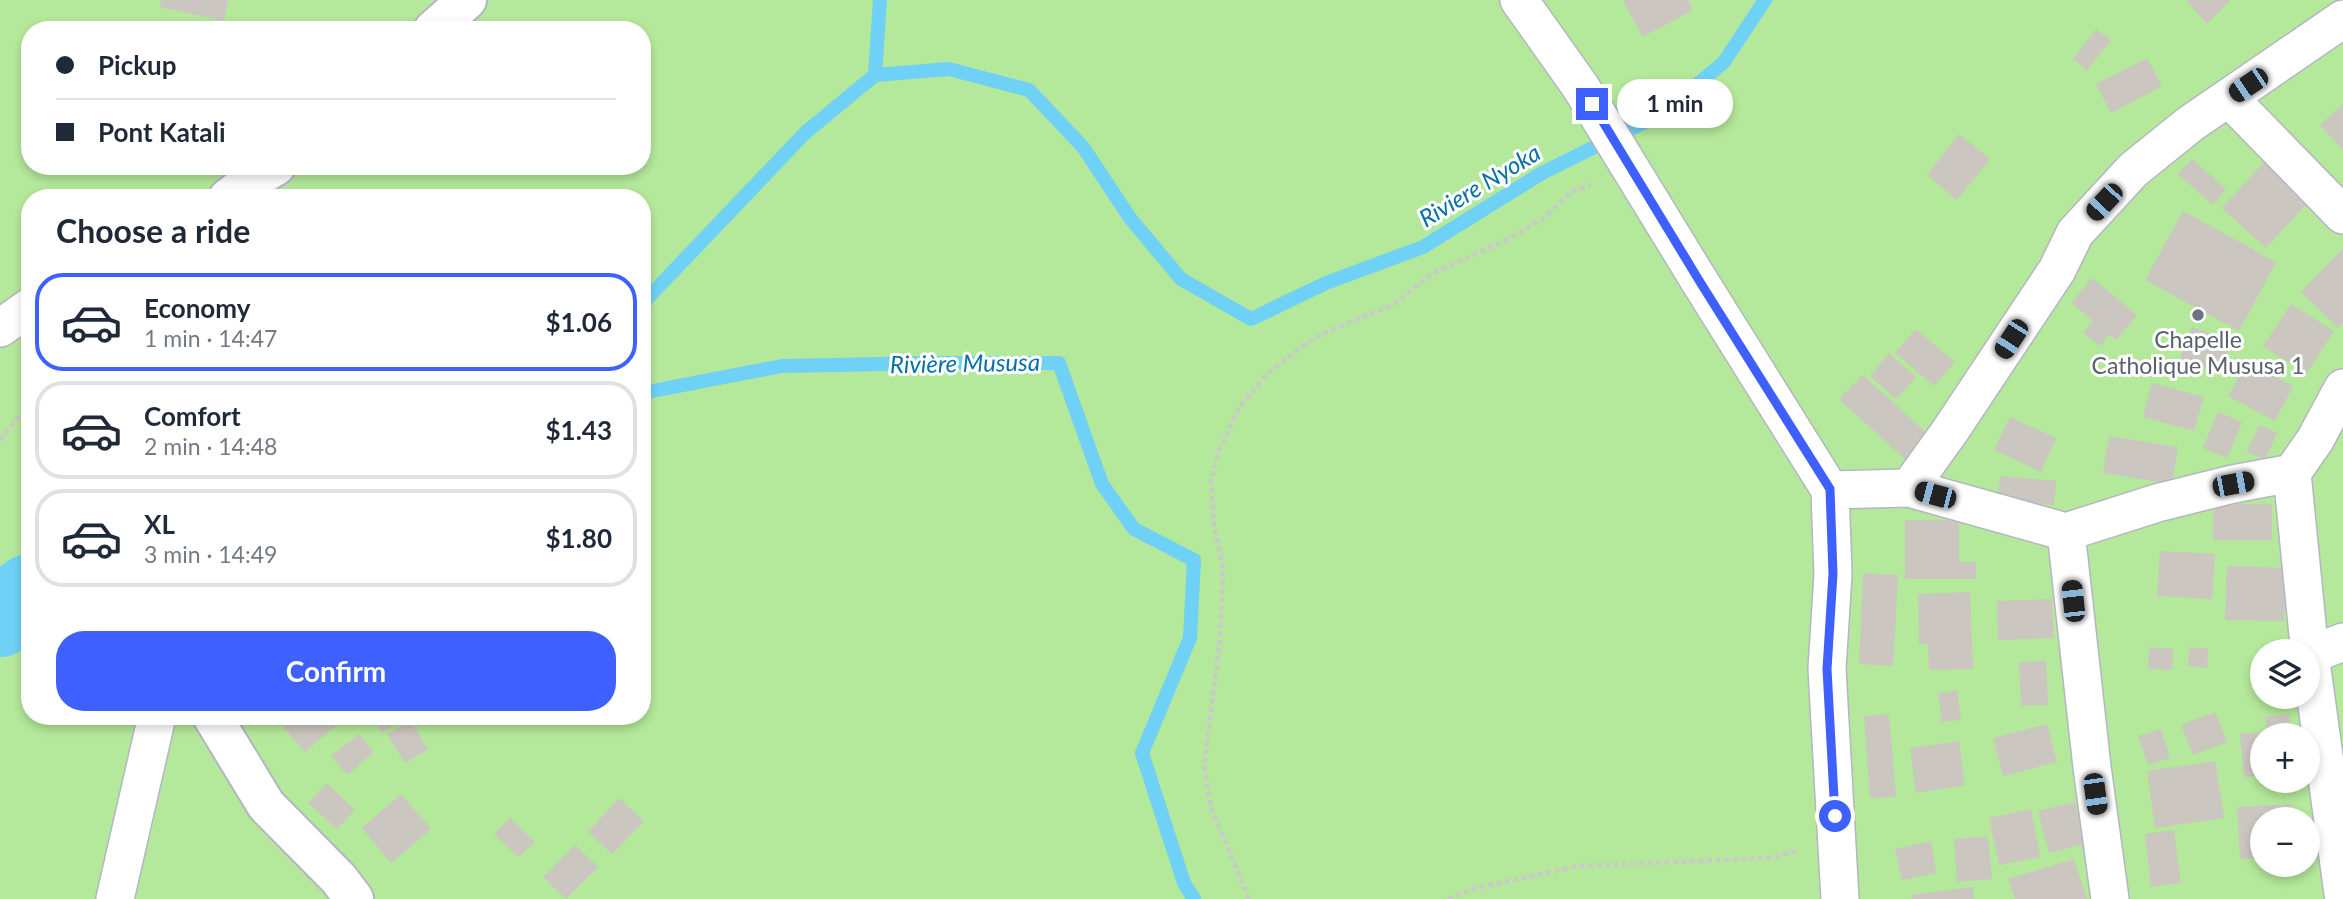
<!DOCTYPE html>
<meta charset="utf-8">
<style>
:root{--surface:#fff;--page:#f2f2f3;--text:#1f2937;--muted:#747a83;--line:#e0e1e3;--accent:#3e60ff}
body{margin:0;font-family:Lato,sans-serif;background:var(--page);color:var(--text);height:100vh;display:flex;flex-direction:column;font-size:26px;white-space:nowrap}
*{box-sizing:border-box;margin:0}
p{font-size:23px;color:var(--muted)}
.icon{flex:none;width:38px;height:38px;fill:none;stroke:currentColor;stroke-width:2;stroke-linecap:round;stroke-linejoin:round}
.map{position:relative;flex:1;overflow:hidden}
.side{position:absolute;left:21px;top:189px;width:630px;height:536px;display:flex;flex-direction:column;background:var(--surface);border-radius:28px;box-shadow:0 4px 10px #0003}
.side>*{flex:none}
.top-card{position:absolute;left:21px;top:21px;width:630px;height:154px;border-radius:28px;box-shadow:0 4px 10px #0003;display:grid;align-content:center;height:154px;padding:0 35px;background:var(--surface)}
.tools{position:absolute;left:2250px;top:639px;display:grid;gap:14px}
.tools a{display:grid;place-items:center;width:70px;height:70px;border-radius:50%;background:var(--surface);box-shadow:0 4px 10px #0003;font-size:35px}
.end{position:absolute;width:32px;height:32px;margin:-16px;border:9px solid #3e60ff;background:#fff;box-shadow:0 0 0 4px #fff}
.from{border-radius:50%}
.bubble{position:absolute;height:49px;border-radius:24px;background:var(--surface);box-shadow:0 4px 10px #0003;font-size:23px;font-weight:700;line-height:49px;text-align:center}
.car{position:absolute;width:21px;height:42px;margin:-21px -10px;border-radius:9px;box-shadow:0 0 5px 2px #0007;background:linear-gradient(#222 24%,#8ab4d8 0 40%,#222 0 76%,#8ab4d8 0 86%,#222 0)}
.top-card b{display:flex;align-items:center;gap:24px;height:66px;font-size:26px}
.top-card b+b{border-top:2px solid var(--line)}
.top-card i{width:18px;height:18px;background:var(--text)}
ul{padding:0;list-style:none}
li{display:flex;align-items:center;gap:21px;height:98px;margin:0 14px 10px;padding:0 21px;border:4px solid var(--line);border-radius:28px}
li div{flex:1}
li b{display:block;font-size:26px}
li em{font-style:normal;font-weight:700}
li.selected{border-color:var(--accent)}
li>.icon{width:63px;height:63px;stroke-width:1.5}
h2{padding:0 35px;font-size:32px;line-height:84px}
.cta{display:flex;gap:14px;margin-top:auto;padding:14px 35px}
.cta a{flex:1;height:80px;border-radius:28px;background:var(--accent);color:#fff;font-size:28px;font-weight:700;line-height:80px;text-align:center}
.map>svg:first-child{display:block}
.green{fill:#b4e89a;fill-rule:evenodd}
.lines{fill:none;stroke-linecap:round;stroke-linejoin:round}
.stream{stroke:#6fd1f6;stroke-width:14}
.river{stroke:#6fd1f6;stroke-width:80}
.building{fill:#cbc6bf}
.street-casing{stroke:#b4b6c2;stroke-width:40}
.secondary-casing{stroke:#b4b6c2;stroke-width:42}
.path{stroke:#c9c9c9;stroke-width:4.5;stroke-dasharray:5 3.5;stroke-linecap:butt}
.street{stroke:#fff;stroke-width:37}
.secondary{stroke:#fff;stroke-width:38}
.route{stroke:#3e60ff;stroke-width:9}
.worship-dot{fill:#6b7280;stroke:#fff;stroke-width:2.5}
.labels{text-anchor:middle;stroke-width:6;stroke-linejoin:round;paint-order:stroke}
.worship-label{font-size:23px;fill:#5b616d;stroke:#fff}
.water-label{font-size:24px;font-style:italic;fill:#0670aa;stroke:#fff}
</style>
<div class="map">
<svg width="2343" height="899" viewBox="0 0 2343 899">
<rect width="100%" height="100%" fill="#f0e9e0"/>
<path class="green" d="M0 0H2343V899H0ZM30 30H642V166H30ZM30 198H642V716H30ZM2263 651H2308V696H2263ZM2263 735H2308V780H2263ZM2263 819H2308V864H2263Z"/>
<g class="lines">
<path class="stream" d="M875 75 880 0
M642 304 805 133 875 75 949 69 1029 90 1083 147 1130 218 1181 279 1251 319 1326 283 1423 247 1542 173 1663 113 1724 62 1765 0
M642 393 782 366 933 363H1059L1102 484 1134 529 1194 560 1190 638 1142 753 1184 883 1194 899"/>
<path class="river" d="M0 617 30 594"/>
</g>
<path class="building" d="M161 0H228L224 21 160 7Z
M1623 0H1688L1693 10 1642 37Z
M2186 0H2229L2230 1 2207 24Z
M2096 29 2111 40 2087 70 2073 59Z
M2147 58 2162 86 2111 113 2096 84Z
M2343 104V150L2320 125Z
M1959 134 1990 159 1957 200 1927 175Z
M2268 158 2312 198 2266 248 2222 208Z
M2192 159 2226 189 2213 205 2178 174Z
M2183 211 2276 262 2239 331 2145 280Z
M2343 248V323L2338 328 2301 292Z
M2092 278 2137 315 2116 340 2109 334 2101 346 2083 333 2093 321 2071 303Z
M2291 304 2334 331 2306 374 2263 346Z
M2192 327 2232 341 2219 375 2180 359Z
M1916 329 1955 362 1934 386 1895 353Z
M1889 353 1916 377 1896 399 1870 376Z
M2247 361 2293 386 2275 421 2228 396Z
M1863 375 1931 437 1908 462 1839 399Z
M2152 383 2204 397 2194 431 2143 417Z
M2218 412 2242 422 2227 458 2203 448Z
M2010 417 2056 438 2041 472 1994 450Z
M2259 425 2277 433 2265 460 2247 452Z
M2109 436 2178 447 2172 484 2103 473Z
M2000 476 2056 481 2054 505 1998 500Z
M2213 504H2272V540H2213Z
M1905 520H1959V562H1976V579H1905Z
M2160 551 2215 554 2212 599 2157 596Z
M2227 566 2286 568 2284 621 2225 620Z
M1863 573 1898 575 1893 666 1859 664Z
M1970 592 1973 669 1929 670 1928 644H1919L1918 594Z
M2052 599 2054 638 1998 640 1997 601Z
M2149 647 2173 649 2172 670 2148 669Z
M2189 647 2208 649 2207 668 2188 666Z
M2046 661 2048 705 2021 706 2019 662Z
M1957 690 1961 720 1942 722 1938 693Z
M2215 712 2227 742 2193 755 2181 725Z
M1889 714 1896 797 1870 798 1864 716Z
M2289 714 2291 735H2263V775L2244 777 2240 734 2267 731 2265 717Z
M280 716H347L305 752 276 719Z
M387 716 393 725 382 733 376 724Z
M410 720 428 749 405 763 387 734Z
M2047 724 2057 762 2003 776 1993 738Z
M2161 729 2170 758 2148 765 2138 736Z
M359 734 374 752 347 775 331 756Z
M1959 741 1965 785 1916 793 1910 748Z
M2215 761 2224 818 2155 828 2147 771Z
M327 783 355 810 337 829 308 803Z
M401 794 431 829 391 863 362 828Z
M619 798 644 821 612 854 588 832Z
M2075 802 2085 844 2049 853 2038 811Z
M2292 804 2293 819H2263V858L2240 859 2237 807Z
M2031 809 2040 857 1999 865 1989 818Z
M510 818 535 842 518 857 494 834Z
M2174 830 2181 883 2151 887 2145 834Z
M1988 836 1992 879 1957 882 1954 839Z
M1931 841 1936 873 1902 880 1895 849Z
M575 845 598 867 566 899 543 877Z
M2074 859 2087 899H2015L2008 879Z
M1973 887 1974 899H1912L1911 895Z"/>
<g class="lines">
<defs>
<path id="street" d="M1519 0 1580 86 1700 282 1830 490 1833 574 1827 669 1840 899
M2229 98 2343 215
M0 328 30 307
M2343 388 2315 440 2292 473 2310 655 2343 893
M1909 488 1950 431 2057 270 2075 233 2133 170 2190 124 2343 19
M1830 490 1909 488 2066 532 2157 503 2233 484 2292 473
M2066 532 2092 767 2110 899
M2310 655 2343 642
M115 899 157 716"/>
<path id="secondary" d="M433 30 467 0
M228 198 246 184 276 166
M212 716 266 805 339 879 354 899"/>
</defs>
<use href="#street" class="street-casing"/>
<use href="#secondary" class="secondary-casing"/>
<path class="path" d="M0 440 30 402
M1249 899 1211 807 1204 767 1220 641 1223 568 1214 526 1211 480 1219 450 1240 406 1268 373 1305 344 1331 330 1395 304 1430 275 1510 238 1544 218 1572 191 1591 185
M1448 899 1475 888 1579 866 1769 858 1795 851"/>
<use href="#street" class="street"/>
<use href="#secondary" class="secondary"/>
</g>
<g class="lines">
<path class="route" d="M1592 104 1700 282 1830 489 1833 574 1827 669 1835 816"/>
</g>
<circle class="worship-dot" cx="2198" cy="315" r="7"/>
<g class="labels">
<g class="worship-label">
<text x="2198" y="348">Chapelle<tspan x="2198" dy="26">Catholique Mususa 1</tspan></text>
</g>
<g class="water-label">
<text transform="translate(1480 186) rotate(-31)" y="8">Riviere Nyoka</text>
<text transform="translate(965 364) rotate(-1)" y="8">Rivière Mususa</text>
</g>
</g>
</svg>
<div class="tools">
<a><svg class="icon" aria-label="layers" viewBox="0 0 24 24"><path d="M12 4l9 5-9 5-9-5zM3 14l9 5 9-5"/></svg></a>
<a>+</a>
<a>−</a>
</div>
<i class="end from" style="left:1835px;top:816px"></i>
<i class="end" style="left:1592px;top:104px"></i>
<div class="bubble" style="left:1617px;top:79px;width:116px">1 min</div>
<i class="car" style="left:2248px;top:85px;rotate:236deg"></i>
<i class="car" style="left:2104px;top:202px;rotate:223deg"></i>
<i class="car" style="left:2011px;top:339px;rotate:213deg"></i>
<i class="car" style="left:2233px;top:484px;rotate:79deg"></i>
<i class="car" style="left:1935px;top:495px;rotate:285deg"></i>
<i class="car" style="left:2073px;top:601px;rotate:354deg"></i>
<i class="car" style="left:2095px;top:794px;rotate:172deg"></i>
<div class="top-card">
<b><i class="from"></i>Pickup</b>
<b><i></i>Pont Katali</b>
</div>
<section class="side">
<h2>Choose a ride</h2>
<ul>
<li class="selected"><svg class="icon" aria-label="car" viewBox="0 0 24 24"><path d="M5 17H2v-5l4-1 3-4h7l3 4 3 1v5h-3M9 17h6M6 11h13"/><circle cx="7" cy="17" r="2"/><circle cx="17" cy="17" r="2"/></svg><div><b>Economy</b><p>1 min · 14:47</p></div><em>$1.06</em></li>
<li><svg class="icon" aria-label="car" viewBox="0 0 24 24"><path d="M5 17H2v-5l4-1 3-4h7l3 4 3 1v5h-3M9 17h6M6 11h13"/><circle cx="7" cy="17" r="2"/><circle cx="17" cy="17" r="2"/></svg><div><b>Comfort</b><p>2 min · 14:48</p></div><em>$1.43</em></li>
<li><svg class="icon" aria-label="car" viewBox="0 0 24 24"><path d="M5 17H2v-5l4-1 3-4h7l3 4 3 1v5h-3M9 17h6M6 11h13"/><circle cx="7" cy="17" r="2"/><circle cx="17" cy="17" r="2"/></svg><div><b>XL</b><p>3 min · 14:49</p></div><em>$1.80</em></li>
</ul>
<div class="cta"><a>Confirm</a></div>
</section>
</div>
